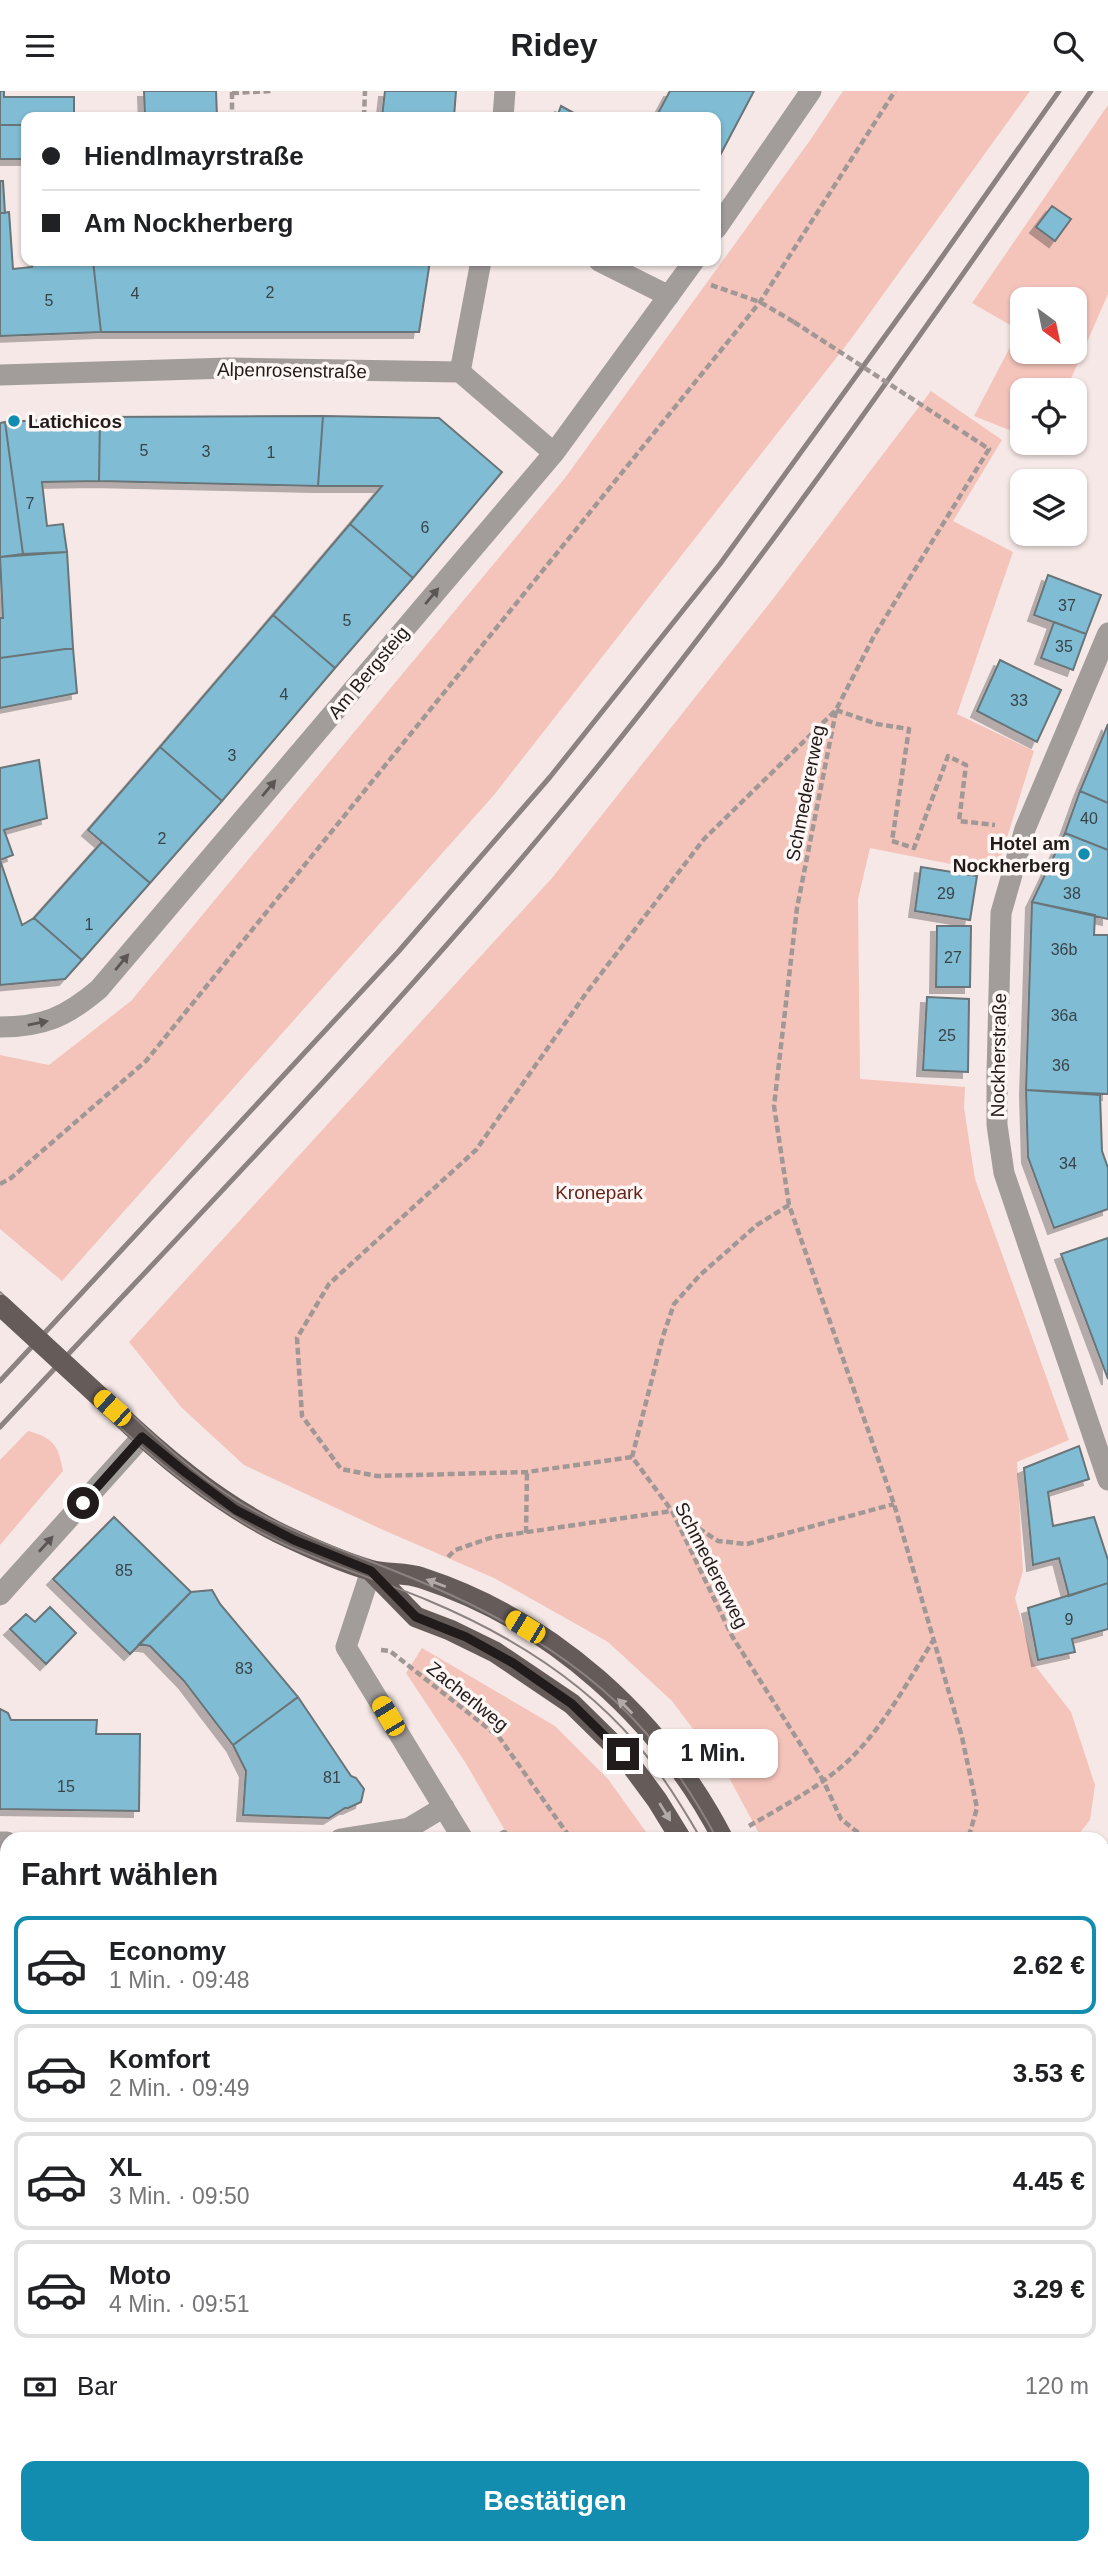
<!DOCTYPE html>
<html lang="de">
<meta charset="utf-8">
<style>
:root{--surface:#fff;--page:#f2f2f2;--text:#202124;--muted:#757577;--line:#e0e0e0;--accent:#138daf}
body{margin:0;font-family:Arial,sans-serif;background:var(--page);color:var(--text);height:100vh;display:flex;flex-direction:column;font-size:26px;white-space:nowrap}
*{box-sizing:border-box;margin:0}
p{font-size:23px;color:var(--muted)}
.icon{flex:none;width:38px;height:38px;fill:none;stroke:currentColor;stroke-width:2;stroke-linecap:round;stroke-linejoin:round}
.map{position:relative;flex:1;overflow:hidden}
.details{position:absolute;left:0px;top:1741px;width:1110px;height:723px;display:flex;flex-direction:column;background:var(--surface);border-radius:21px 21px 0 0;box-shadow:0 2px 5px #0004}
.details>*{flex:none}
.guide{position:absolute;left:21px;top:21px;width:700px;height:154px;border-radius:14px;box-shadow:0 2px 5px #0004;display:grid;align-content:center;height:154px;padding:0 21px;background:var(--surface)}
.needle{width:46px;rotate:147deg}
.buttons{position:absolute;left:1010px;top:196px;display:grid;gap:14px}
.buttons a{display:grid;place-items:center;width:77px;height:77px;border-radius:14px;background:var(--surface);box-shadow:0 2px 5px #0004;font-size:35px}
.end{position:absolute;width:32px;height:32px;margin:-16px;border:9px solid #211c1b;background:#fff;box-shadow:0 0 0 4px #fff}
.from{border-radius:50%}
.bubble{position:absolute;height:49px;border-radius:14px;background:var(--surface);box-shadow:0 2px 5px #0004;font-size:23px;font-weight:700;line-height:49px;text-align:center}
.car{position:absolute;width:21px;height:42px;margin:-21px -10px;border-radius:9px;box-shadow:0 0 5px 2px #0007;background:linear-gradient(#f5c518 24%,#345 0 40%,#f5c518 0 76%,#345 0 86%,#f5c518 0)}
.guide b{display:flex;align-items:center;gap:24px;height:66px;font-size:26px}
.guide b+b{border-top:2px solid var(--line)}
.guide i{width:18px;height:18px;background:var(--text)}
ul{padding:0;list-style:none}
li{display:flex;align-items:center;gap:21px;height:98px;margin:0 14px 10px;padding:0 7px;border:4px solid var(--line);border-radius:14px}
li div{flex:1}
li b{display:block;font-size:26px}
li em{font-style:normal;font-weight:700}
li.active{border-color:var(--accent)}
li>.icon{width:63px;height:63px;stroke-width:1.5}
h2{padding:0 21px;font-size:32px;line-height:84px}
.pay{display:flex;align-items:center;gap:18px;height:77px;padding:0 21px;font-size:26px}
.pay p{margin-inline-start:auto}
.button{display:flex;gap:14px;margin-top:auto;padding:14px 21px}
.button a{flex:1;height:80px;border-radius:14px;background:var(--accent);color:#fff;font-size:28px;font-weight:700;line-height:80px;text-align:center}
header{display:flex;justify-content:space-between;align-items:center;height:91px;padding:0 21px;background:var(--surface);font-size:32px;font-weight:700}
.map>svg:first-child{display:block}
.green{fill:#f4c4bb;fill-rule:evenodd}
.building{fill:#80bcd3;stroke:#697478;stroke-width:2;filter:url(#shadow)}
.lines{fill:none;stroke-linecap:round;stroke-linejoin:round}
.path{stroke:#a19896;stroke-width:4.5;stroke-dasharray:7 3.5;stroke-linecap:butt}
.minor{stroke:#a29c9b;stroke-width:21}
.major{stroke:#655c5a;stroke-width:21}
.tram{stroke:#8b8281;stroke-width:2}
.rail{stroke:#8b8281;stroke-width:5}
.path-bridge{stroke:#a19896;stroke-width:4.5;stroke-dasharray:7 3.5;stroke-linecap:butt}
.major-bridge{stroke:#655c5a;stroke-width:21}
.oneway{fill:#5b5655}
.oneway2{fill:#b2aaa8}
.route{stroke:#211c1b;stroke-width:9}
.poi-dot{fill:#138daf;stroke:#fef7f5;stroke-width:2.5}
.labels{text-anchor:middle;stroke-width:7;stroke-linejoin:round;paint-order:stroke}
.number-label{font-size:16px;fill:#394449}
.street-label{font-size:19px;fill:#211c1b;stroke:#fef7f5}
.poi-label{font-size:19px;font-weight:bold;fill:#211c1b;stroke:#fef7f5;text-anchor:start}
.park-label{font-size:19px;fill:#68241b;stroke:#fef7f5}
</style>
<header><svg class="icon" aria-label="menu" viewBox="0 0 24 24"><path d="M4 6h16M4 12h16M4 18h16"/></svg>Ridey<svg class="icon" aria-label="search" viewBox="0 0 24 24"><circle cx="10" cy="10" r="6"/><path d="M15 15l6 6"/></svg></header>
<div class="map">
<svg width="1108" height="2463" viewBox="0 0 1108 2463">
<defs>
<filter id="shadow"><feDropShadow dx="-6" dy="6" stdDeviation="0" flood-color="#0004"/></filter>
</defs>
<rect width="100%" height="100%" fill="#f5e8e6"/>
<path class="green" d="M843 0H1030L851 248 494 704 62 1190 0 1138V964L49 974 131 910 565 387 811 48Z
M1108 14V203L1066 299H1022V344L974 325 1019 239 972 212ZM1022 208H1074V261H1022Z
M931 300 1002 349 953 430 1013 461 957 623 1034 660 996 782 870 757 858 808 860 988 965 996 964 1017 975 1088 1069 1349 1017 1371 1023 1480 1015 1507 1033 1572 1071 1621 1095 1694 1090 1729 1075 1748H762L727 1683 672 1610 608 1551 494 1487 381 1438 244 1374 181 1316 129 1251 552 787 776 504Z
M28 1340C54 1347 58 1354 63 1380L0 1454V1369Z
M422 1557 555 1635 608 1688 651 1748H510L465 1671 406 1582Z
M757 2457H794L796 2463H757Z"/>
<path class="building" d="M0 0H4V6H74V26H26V34H0Z
M144 0H216L217 26H145Z
M385 0H456L454 26H382Z
M670 0H754L716 72V26H656Z
M561 15 581 26H557Z
M0 34H26V68H0Z
M0 90H3L5 122H0Z
M1052 115 1071 128 1055 150 1036 136Z
M9 121 13 178 32 176 34 170H93L101 241 0 245V122Z
M93 170H430L419 241H101Z
M323 325 318 395 99 390 100 326Z
M323 325 439 327 502 381 413 487 350 433 382 395H318Z
M100 326 99 390 42 391 47 435 63 433 67 461 23 463 5 331Z
M5 331 23 463 0 466V332Z
M350 433 413 487 335 577 273 524Z
M67 461 73 557 0 567V527H3L0 466Z
M1048 484 1101 504 1086 543 1034 524Z
M273 524 335 577 222 710 160 656Z
M1054 531 1086 543 1073 579 1041 567Z
M73 557 77 602 0 617V567Z
M1000 569 1061 599 1037 651 977 620Z
M1108 633V712L1080 700Z
M160 656 222 710 150 792 88 739Z
M39 669 47 727 4 739 13 764 0 769V677Z
M1080 700 1108 712V759L1065 742Z
M1065 742 1108 759V828L1032 811Z
M102 751 150 792 82 869 34 827Z
M0 769 22 834 34 827 82 869 65 888 0 894Z
M921 776 977 785 970 829 915 820Z
M1032 811 1095 824 1094 844H1108V1003L1026 999Z
M937 835H971L970 896H936Z
M927 906 969 908 968 981 923 979Z
M1026 999 1100 1004 1102 1060 1108 1077V1118L1054 1137 1028 1066Z
M1108 1147V1288L1061 1163Z
M1079 1355 1089 1388 1048 1401 1053 1435 1094 1426 1108 1469V1492L1069 1505 1059 1467 1033 1474 1024 1377Z
M114 1426 191 1501 130 1563 53 1488Z
M1108 1492V1538L1072 1548 1075 1561 1038 1569 1028 1517Z
M212 1499 220 1513 298 1606 233 1654 184 1590 150 1555 139 1553 191 1501Z
M50 1516 76 1542 46 1573 10 1538 26 1523 35 1531Z
M298 1606 351 1685 356 1687 364 1698 361 1711 348 1717H345L329 1727 243 1724 246 1680 233 1654Z
M0 1618 8 1622 11 1629H97L96 1643H140L139 1720 0 1718Z
M1108 1753V1807L1102 1813V1759Z
M0 1828H7V1862H0Z
M0 1862H7V1893H0Z
M1108 1921V2070L1102 2076V1927Z
M0 1937H7V1997L0 1998Z
M0 2112H7V2136H0Z
M0 2136H7V2457H367L368 2463H0Z
M1102 2226 1108 2228V2325L1102 2323Z
M1102 2420 1108 2423V2463H1018L1007 2457H1102Z"/>
<g class="lines">
<path class="path" d="M232 1V26
M232 2 272 0
M364 26 365 0
M711 194 760 211 794 231
M836 619 877 633 909 638 892 750 914 757 948 665 966 674 959 730 995 734
M836 620 797 817 774 1015 789 1114 894 1413 962 1646 977 1717 968 1748
M0 1093 11 1087 146 970 760 211 895 0
M789 1114 757 1134 700 1184 674 1213 663 1245 632 1366 672 1420 732 1545 823 1689 841 1728 866 1748
M632 1366 527 1381 377 1385 341 1378 302 1325 297 1247 329 1193 476 1059 587 901 704 748 836 619 874 545 989 358 960 339
M526 1442 527 1381
M448 1466 455 1459 493 1446 672 1420 718 1450 747 1453 894 1413
M381 1559 390 1560 499 1646 571 1748
M749 1735C785 1714 826 1693 855 1663 887 1630 910 1587 934 1548
M491 1748 504 1741 521 1748
M770 2457V2463"/>
<path class="minor" d="M503 26 505 0
M716 138 811 0
M599 170 669 205
M460 281 481 170
M0 284 229 277 460 281 554 362
M1108 542 1025 738 1001 822 997 983V1034L1004 1082 1108 1389
M0 936C43 936 66 926 99 898L554 362 694 170
M371 1480 346 1556 463 1748
M0 1504 142 1346
M340 1748 409 1737 444 1716
M0 1751H7
M1102 1867 1108 1861
M678 2457 679 2463"/>
<path class="major" d="M112 1317C162 1365 215 1409 277 1441 306 1455 338 1470 370 1479 387 1484 405 1481 422 1487 551 1529 661 1628 723 1748
M371 1480 416 1526 450 1539 495 1561 572 1613 623 1663 657 1709 681 1748
M815 2457 817 2463
M860 2457 862 2463"/>
<path class="tram" d="M0 1201C39 1237 78 1273 117 1310 155 1346 194 1383 239 1411 301 1448 368 1467 433 1496 511 1530 590 1577 646 1642 674 1674 697 1711 717 1748
M0 1225C74 1292 149 1372 233 1425 292 1464 362 1482 427 1509 504 1541 581 1588 636 1652 661 1681 682 1715 701 1748
M832 2457 834 2463
M847 2457 848 2463"/>
<path class="rail" d="M0 1290 398 861 550 686 720 473 930 183 1059 0
M0 1336C193 1129 392 926 572 707 758 481 923 240 1091 0"/>
<path class="path-bridge" d="M794 231 960 339"/>
<path class="major-bridge" d="M0 1214 112 1317"/>
</g>
<defs><path id="oneway-solid" d="M-6-.8H1V-3.2L6.5 0L1 3.2V.8H-6Z" transform="scale(1.75)"/></defs>
<g class="oneway">
<use href="#oneway-solid" transform="translate(432 505) rotate(-50)"/>
<use href="#oneway-solid" transform="translate(269 697) rotate(-50)"/>
<use href="#oneway-solid" transform="translate(122 871) rotate(-50)"/>
<use href="#oneway-solid" transform="translate(38 932) rotate(-12)"/>
<use href="#oneway-solid" transform="translate(46 1453) rotate(-48)"/>
</g>
<g class="oneway2">
<use href="#oneway-solid" transform="translate(436 1492) rotate(-159)"/>
<use href="#oneway-solid" transform="translate(625 1615) rotate(-135)"/>
<use href="#oneway-solid" transform="translate(665 1721) rotate(58)"/>
</g>
<g class="lines">
<path class="route" d="M83 1412 142 1346 186 1382 236 1419 294 1449 371 1480 416 1526 466 1546 513 1572 572 1613 623 1663"/>
</g>
<g class="poi-dot">
<circle cx="14" cy="330" r="7"/>
<circle cx="1084" cy="763" r="7"/>
</g>
<g class="labels">
<g class="number-label">
<text x="270" y="207">2</text>
<text x="135" y="208">4</text>
<text x="49" y="215">5</text>
<text x="144" y="365">5</text>
<text x="206" y="366">3</text>
<text x="271" y="367">1</text>
<text x="30" y="418">7</text>
<text x="425" y="442">6</text>
<text x="1067" y="520">37</text>
<text x="347" y="535">5</text>
<text x="1064" y="561">35</text>
<text x="284" y="609">4</text>
<text x="1019" y="615">33</text>
<text x="232" y="670">3</text>
<text x="1089" y="733">40</text>
<text x="162" y="753">2</text>
<text x="946" y="808">29</text>
<text x="1072" y="808">38</text>
<text x="89" y="839">1</text>
<text x="1064" y="864">36b</text>
<text x="953" y="872">27</text>
<text x="1064" y="930">36a</text>
<text x="947" y="950">25</text>
<text x="1061" y="980">36</text>
<text x="1068" y="1078">34</text>
<text x="124" y="1485">85</text>
<text x="1069" y="1534">9</text>
<text x="244" y="1583">83</text>
<text x="332" y="1692">81</text>
<text x="66" y="1701">15</text>
</g>
<g class="street-label">
<text transform="translate(292 279) rotate(1)" y="7">Alpenrosenstraße</text>
<text transform="translate(368 581) rotate(-50)" y="7">Am Bergsteig</text>
<text transform="translate(805 702) rotate(-79)" y="7">Schmedererweg</text>
<text transform="translate(998 964) rotate(-89)" y="7">Nockherstraße</text>
<text transform="translate(712 1474) rotate(63)" y="7">Schmedererweg</text>
<text transform="translate(468 1605) rotate(39)" y="7">Zacherlweg</text>
</g>
<g class="poi-label">
<text x="28" y="337">Latichicos</text>
<text x="1070" y="759" text-anchor="end">Hotel am<tspan x="1070" dy="22">Nockherberg</tspan></text>
</g>
<g class="park-label">
<text x="599" y="1108">Kronepark</text>
</g>
</g>
</svg>
<div class="buttons">
<a><svg class="needle" viewBox="-14 -14 28 28"><path d="M0-13l5 13h-10z" fill="#e53935"/><path d="M0 13l5-13h-10z" fill="#757577"/></svg></a>
<a><svg class="icon" aria-label="locate" viewBox="0 0 24 24"><circle cx="12" cy="12" r="6"/><path d="M12 2v4M12 18v4M2 12h4M18 12h4"/></svg></a>
<a><svg class="icon" aria-label="layers" viewBox="0 0 24 24"><path d="M12 4l9 5-9 5-9-5zM3 14l9 5 9-5"/></svg></a>
</div>
<i class="end from" style="left:83px;top:1412px"></i>
<i class="end" style="left:623px;top:1663px"></i>
<div class="bubble" style="left:648px;top:1638px;width:130px">1 Min.</div>
<i class="car" style="left:112px;top:1317px;rotate:312deg"></i>
<i class="car" style="left:525px;top:1536px;rotate:301deg"></i>
<i class="car" style="left:388px;top:1625px;rotate:329deg"></i>
<div class="guide">
<b><i class="from"></i>Hiendlmayrstraße</b>
<b><i></i>Am Nockherberg</b>
</div>
<section class="details">
<h2>Fahrt wählen</h2>
<ul>
<li class="active"><svg class="icon" aria-label="car" viewBox="0 0 24 24"><path d="M5 17H2v-5l4-1 3-4h7l3 4 3 1v5h-3M9 17h6M6 11h13"/><circle cx="7" cy="17" r="2"/><circle cx="17" cy="17" r="2"/></svg><div><b>Economy</b><p>1 Min. · 09:48</p></div><em>2.62 €</em></li>
<li><svg class="icon" aria-label="car" viewBox="0 0 24 24"><path d="M5 17H2v-5l4-1 3-4h7l3 4 3 1v5h-3M9 17h6M6 11h13"/><circle cx="7" cy="17" r="2"/><circle cx="17" cy="17" r="2"/></svg><div><b>Komfort</b><p>2 Min. · 09:49</p></div><em>3.53 €</em></li>
<li><svg class="icon" aria-label="car" viewBox="0 0 24 24"><path d="M5 17H2v-5l4-1 3-4h7l3 4 3 1v5h-3M9 17h6M6 11h13"/><circle cx="7" cy="17" r="2"/><circle cx="17" cy="17" r="2"/></svg><div><b>XL</b><p>3 Min. · 09:50</p></div><em>4.45 €</em></li>
<li><svg class="icon" aria-label="car" viewBox="0 0 24 24"><path d="M5 17H2v-5l4-1 3-4h7l3 4 3 1v5h-3M9 17h6M6 11h13"/><circle cx="7" cy="17" r="2"/><circle cx="17" cy="17" r="2"/></svg><div><b>Moto</b><p>4 Min. · 09:51</p></div><em>3.29 €</em></li>
</ul>
<div class="pay"><svg class="icon" aria-label="cash" viewBox="0 0 24 24"><path d="M3 7h18v10H3z"/><circle cx="12" cy="12" r="2"/></svg>Bar<p>120 m</p></div>
<div class="button"><a>Bestätigen</a></div>
</section>
</div>
